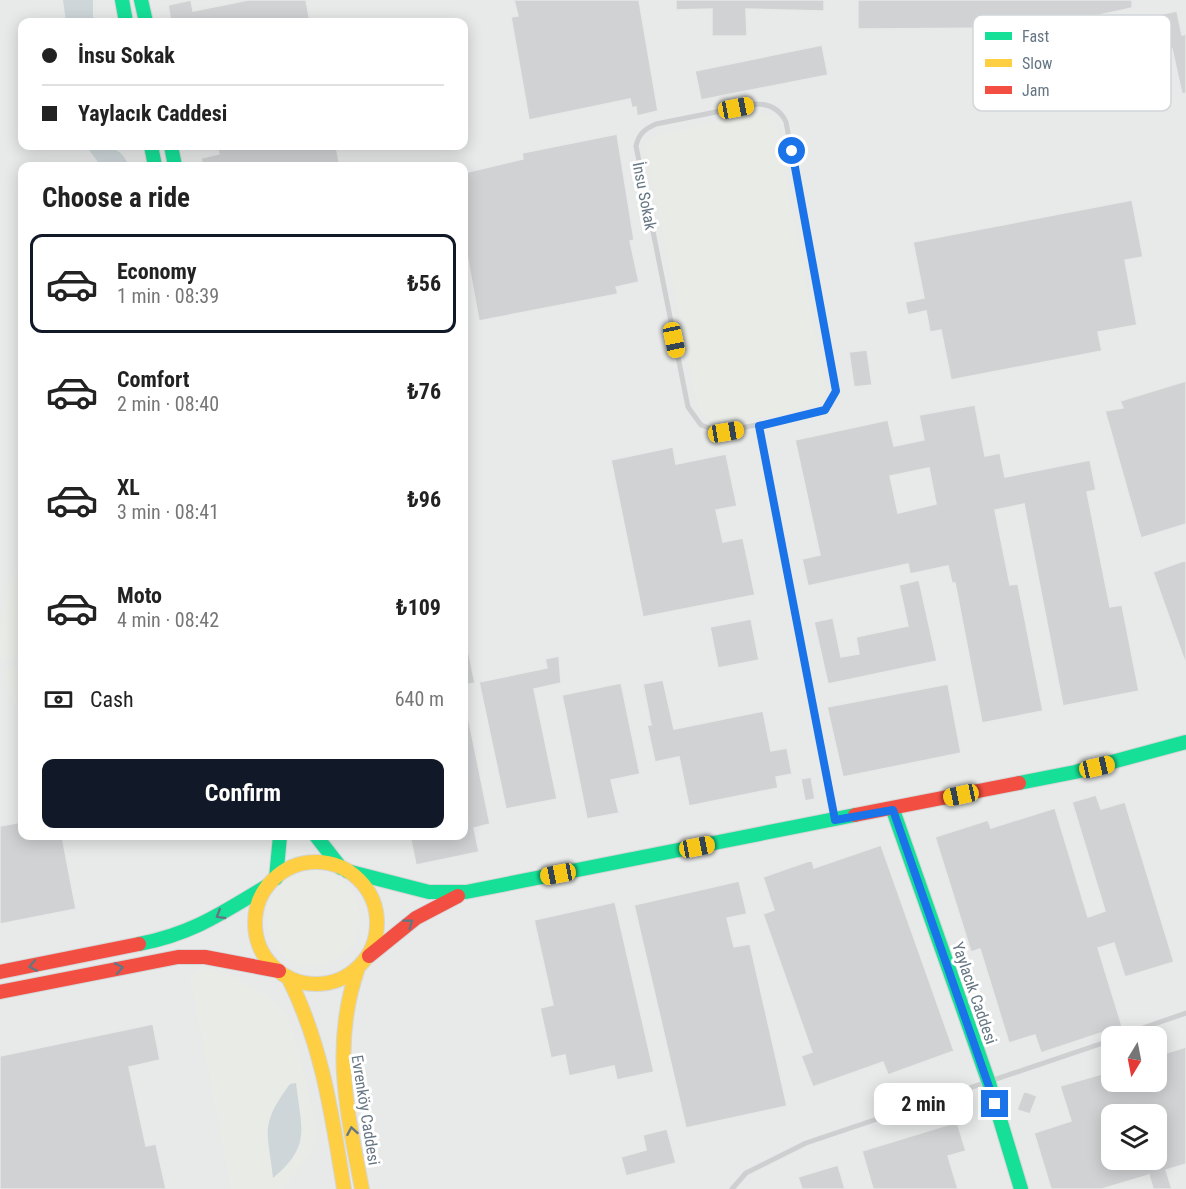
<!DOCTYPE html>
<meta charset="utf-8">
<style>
:root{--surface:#fff;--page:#f6f6f6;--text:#222;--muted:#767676;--line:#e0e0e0;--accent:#111827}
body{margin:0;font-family:"Roboto Condensed",sans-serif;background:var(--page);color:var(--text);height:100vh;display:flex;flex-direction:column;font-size:22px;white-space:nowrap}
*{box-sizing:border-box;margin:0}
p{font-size:20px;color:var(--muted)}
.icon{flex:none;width:33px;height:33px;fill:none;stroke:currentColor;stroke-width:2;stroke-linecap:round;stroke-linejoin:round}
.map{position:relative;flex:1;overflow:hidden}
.side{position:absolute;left:18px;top:162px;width:450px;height:678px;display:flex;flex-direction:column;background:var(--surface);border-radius:12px;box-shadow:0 3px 15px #0003}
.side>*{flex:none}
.top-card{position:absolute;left:18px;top:18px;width:450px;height:132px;border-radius:12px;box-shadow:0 3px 15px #0003;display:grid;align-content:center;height:132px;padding:0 24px;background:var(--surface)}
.needle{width:39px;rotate:190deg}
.tools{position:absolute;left:1101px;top:1026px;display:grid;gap:12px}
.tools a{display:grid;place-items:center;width:66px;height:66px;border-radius:12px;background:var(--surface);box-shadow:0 3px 15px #0003;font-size:30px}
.end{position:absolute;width:27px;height:27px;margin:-14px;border:8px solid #1a73e8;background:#fff;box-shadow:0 0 0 3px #fff}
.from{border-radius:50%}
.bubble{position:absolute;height:42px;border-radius:12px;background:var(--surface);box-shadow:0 3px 15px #0003;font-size:20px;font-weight:700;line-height:42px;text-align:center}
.car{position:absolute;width:18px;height:36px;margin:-18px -9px;border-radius:8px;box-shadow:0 0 4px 2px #0007;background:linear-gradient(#f5c518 24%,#345 0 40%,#f5c518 0 76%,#345 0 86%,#f5c518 0)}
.top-card b{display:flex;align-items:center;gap:21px;height:57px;font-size:22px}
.top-card b+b{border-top:2px solid var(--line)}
.top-card i{width:15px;height:15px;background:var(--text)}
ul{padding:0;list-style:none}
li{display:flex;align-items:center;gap:18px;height:99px;margin:0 12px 9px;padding:0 12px;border:3px solid transparent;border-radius:12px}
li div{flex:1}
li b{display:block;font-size:22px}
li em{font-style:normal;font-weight:700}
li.current{border-color:var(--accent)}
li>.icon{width:54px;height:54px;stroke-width:1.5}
h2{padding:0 24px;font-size:27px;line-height:72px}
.pay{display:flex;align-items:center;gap:15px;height:66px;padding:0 24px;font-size:22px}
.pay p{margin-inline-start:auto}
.action{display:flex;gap:12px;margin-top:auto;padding:12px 24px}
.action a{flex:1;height:69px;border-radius:12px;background:var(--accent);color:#fff;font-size:24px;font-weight:700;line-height:69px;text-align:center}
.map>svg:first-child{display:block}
.built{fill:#e8e9e9;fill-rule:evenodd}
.green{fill:#e8ebe6}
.water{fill:#ced6d9}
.building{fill:#d0d2d3;stroke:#e8e8e8;stroke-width:1.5;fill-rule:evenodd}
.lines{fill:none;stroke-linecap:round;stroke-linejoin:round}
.fast-casing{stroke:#d5d6d7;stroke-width:16}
.slow-casing{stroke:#d5d6d7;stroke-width:16}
.jam-casing{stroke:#d5d6d7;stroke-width:16}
.lane{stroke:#cecfd0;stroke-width:5}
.fast{stroke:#16e098;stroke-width:14}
.slow{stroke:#ffcf43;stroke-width:14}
.jam{stroke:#f24e42;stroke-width:14}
.oneway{stroke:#657683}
.route{stroke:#1a73e8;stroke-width:8}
.labels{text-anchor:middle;stroke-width:6;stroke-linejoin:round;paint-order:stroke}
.street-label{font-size:16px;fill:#657683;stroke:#fff}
.key{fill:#fff;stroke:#d1d6da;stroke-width:1.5}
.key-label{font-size:16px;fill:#657683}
</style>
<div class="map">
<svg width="1186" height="1189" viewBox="0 0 1186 1189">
<rect width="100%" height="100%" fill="#f9f9f9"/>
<path class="built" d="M0 0H1186V1189H0ZM22 22H464V146H22ZM22 166H464V836H22ZM1112 1036H1156V1082H1112ZM1112 1114H1156V1160H1112Z"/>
<path class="green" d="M759 112 773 117 777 128 826 391C825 396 823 400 818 402 803 411 723 428 708 419 700 415 697 404 695 395L646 149 651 139 657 135Z
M22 561V656L5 659 0 656C0 621 2 590 22 561Z
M22 667V719L3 678 5 670Z
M266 918a47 47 0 1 1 94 0a47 47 0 1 1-94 0Z
M203 967 234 976 269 997 289 1019 297 1042 317 1131 312 1153 282 1189H231L190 977Z"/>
<path class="water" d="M63 0H93V17L99 22H66Z
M86 146C103 144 124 147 128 166H101Z
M296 1083C301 1128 312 1146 273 1178 268 1131 259 1126 290 1084Z"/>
<path class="building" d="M191 0 193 11 248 0H306L310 22H171L168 5Z
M514 0H639L658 111 637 116 636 107 632 108 630 99 529 120 511 17 518 16Z
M676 0H824V11L746 9 747 36H712V9L676 10Z
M858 0H1132V8L1012 34V28L858 29Z
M1177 11 1182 35 1186 34V93L1182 94 1172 49 1141 56 1133 20Z
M822 45 828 75 701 100 695 71Z
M617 134 634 240 630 241 639 282 616 287 618 294 479 321 464 238V173L523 159 522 153Z
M217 146H336L340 166H203L201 158 219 154Z
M1132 200 1143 257 1125 260 1137 325 1098 332 1102 351 951 380 941 330 930 332 926 311 908 315 905 302 924 298 913 242Z
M867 350 872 385 854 387 849 352Z
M1186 381V524L1141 538 1105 411 1123 408 1120 401Z
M975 405 985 456 1000 453 1005 477 1090 460 1096 490 1087 492 1110 607 1122 605 1139 691 1063 706 1024 504 995 510 1010 585 1018 584 1043 711 982 723 955 583H952L948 566 910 574 908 564 808 586 802 559 820 555 795 440 888 420 894 446 924 440 919 415ZM929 468 936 504 898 513 890 476Z
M673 447 676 464 726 454 737 506 716 510 723 542 743 538 755 595 643 617 611 460Z
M1186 560V662H1185L1153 572Z
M919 580 937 661 828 684 814 622 833 618 841 657 859 654 856 637 908 626 899 585Z
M751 619 759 660 718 668 710 627Z
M464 649H468L475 683 464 685Z
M559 656 561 683 534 689 557 799 506 809 479 682 547 668 545 659Z
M663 680 674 729 763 711 771 751 787 748 792 774 776 777 778 788 689 806 679 757 655 762 647 725H651L643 684Z
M621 683 640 774 611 780 619 813 587 819 562 695Z
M948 684 961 753 843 777 827 707Z
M468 716 490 824 474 828 479 852 416 865 410 836H464V717Z
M811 777 815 799 805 801 801 779Z
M1096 795 1101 809 1125 802 1174 962 1125 977 1114 943 1098 948 1122 1026 1041 1053 1035 1035 1009 1043 980 949 971 952 935 837 988 820 991 828 1055 808 1088 917 1105 911 1072 802Z
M22 822V836H62L76 909 0 924V826Z
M881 845 954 1051 888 1075 883 1062 813 1087 801 1056 812 1052 763 914 774 910 763 877 812 860 814 868Z
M739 881 747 914 727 918 734 947 750 944 787 1106 686 1128 634 905Z
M615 902 654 1072 617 1080 614 1066 569 1076 565 1055 551 1058 540 1008 553 1005 534 920Z
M153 1024 160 1060 129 1067 146 1146 156 1144 166 1189H0V1056Z
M1186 1047V1164L1166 1170 1172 1189H1153L1149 1175 1102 1189H1051L1034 1133 1071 1121 1060 1086 1112 1071V1082H1156V1056ZM1112 1114H1156V1140L1162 1160H1112Z
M1024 1091 1037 1096 1030 1114 1017 1110Z
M957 1122 966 1151 948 1156 958 1189H873L862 1151Z
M667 1129 676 1163 626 1176 621 1157 646 1150 643 1135Z
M838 1165 845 1189H802L798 1177Z"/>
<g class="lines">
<defs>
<path id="fast" d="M122 0 126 22
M141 0 146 22
M151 146 155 166
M171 146 175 166
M1019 783 1075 772 1186 742
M893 810 989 1083 1021 1189
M316 836 341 868
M347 871 429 892H466L855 815
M276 878 280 836
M139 944C192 934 222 913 267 886"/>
<path id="slow" d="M255 923a61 61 0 1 1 122 0a61 61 0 1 1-122 0Z
M358 968C331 1045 347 1111 362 1189
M288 977C322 1044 332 1115 344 1189"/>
<path id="jam" d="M855 815 1019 783
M369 956 416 918 458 896
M0 972 139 944
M0 992 178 957H205L279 971"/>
</defs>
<use href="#fast" class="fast-casing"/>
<use href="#slow" class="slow-casing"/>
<use href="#jam" class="jam-casing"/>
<path class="lane" d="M756 104C770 104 780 109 786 122L836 391 830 405 818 413 720 432 701 425 688 407 636 146C639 133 645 129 656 124Z
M759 426 835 818
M1120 1036 1186 1013
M732 1189 746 1173 806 1143 1112 1040"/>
<use href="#fast" class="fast"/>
<use href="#slow" class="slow"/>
<use href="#jam" class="jam"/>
</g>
<defs><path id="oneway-chevron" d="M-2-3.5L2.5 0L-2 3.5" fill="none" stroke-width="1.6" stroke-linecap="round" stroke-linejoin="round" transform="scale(1.5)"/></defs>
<g class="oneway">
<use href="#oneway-chevron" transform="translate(220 915) rotate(149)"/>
<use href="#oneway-chevron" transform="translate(409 923) rotate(-37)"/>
<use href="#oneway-chevron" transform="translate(33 966) rotate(169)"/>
<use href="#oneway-chevron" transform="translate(119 968) rotate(-11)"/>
<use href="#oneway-chevron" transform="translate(352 1131) rotate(-100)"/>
</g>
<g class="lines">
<path class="route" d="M792 151 836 391 825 410 759 426 835 820 893 810 995 1104"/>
</g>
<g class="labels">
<g class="street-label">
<text transform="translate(645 196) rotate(79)" y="6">İnsu Sokak</text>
<text transform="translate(975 993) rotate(71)" y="6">Yaylacık Caddesi</text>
<text transform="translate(366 1110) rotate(81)" y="6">Evrenköy Caddesi</text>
</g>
</g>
<rect x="973" y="15" width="198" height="96" rx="9" class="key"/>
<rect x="985" y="32" width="27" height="8" fill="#16e098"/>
<rect x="985" y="59" width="27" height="8" fill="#ffcf43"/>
<rect x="985" y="86" width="27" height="8" fill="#f24e42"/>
<g class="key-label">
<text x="1022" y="42">Fast</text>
<text x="1022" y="69">Slow</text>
<text x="1022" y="96">Jam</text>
</g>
</svg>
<div class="tools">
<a><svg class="needle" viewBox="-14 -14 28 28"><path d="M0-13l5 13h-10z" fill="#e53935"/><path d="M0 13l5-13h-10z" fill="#767676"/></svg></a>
<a><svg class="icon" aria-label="layers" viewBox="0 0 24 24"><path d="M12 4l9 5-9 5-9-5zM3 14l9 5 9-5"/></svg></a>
</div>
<i class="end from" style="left:792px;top:151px"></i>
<i class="end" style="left:995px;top:1104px"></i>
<div class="bubble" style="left:874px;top:1083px;width:99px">2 min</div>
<i class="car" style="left:736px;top:108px;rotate:79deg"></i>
<i class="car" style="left:674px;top:340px;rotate:168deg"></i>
<i class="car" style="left:726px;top:432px;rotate:80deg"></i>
<i class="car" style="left:1097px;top:767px;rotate:77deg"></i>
<i class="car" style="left:961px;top:795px;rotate:258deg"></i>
<i class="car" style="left:697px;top:847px;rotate:79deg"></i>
<i class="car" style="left:558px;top:874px;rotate:259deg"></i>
<div class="top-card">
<b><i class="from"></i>İnsu Sokak</b>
<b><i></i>Yaylacık Caddesi</b>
</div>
<section class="side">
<h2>Choose a ride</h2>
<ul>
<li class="current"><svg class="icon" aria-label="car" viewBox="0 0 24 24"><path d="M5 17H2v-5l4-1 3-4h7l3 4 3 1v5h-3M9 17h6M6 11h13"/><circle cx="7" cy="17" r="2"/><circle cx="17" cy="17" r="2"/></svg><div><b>Economy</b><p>1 min · 08:39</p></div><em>₺56</em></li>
<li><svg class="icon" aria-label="car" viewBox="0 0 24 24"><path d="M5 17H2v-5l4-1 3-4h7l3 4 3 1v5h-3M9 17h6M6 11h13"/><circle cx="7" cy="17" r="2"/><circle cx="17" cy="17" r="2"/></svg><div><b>Comfort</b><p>2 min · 08:40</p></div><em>₺76</em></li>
<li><svg class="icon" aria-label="car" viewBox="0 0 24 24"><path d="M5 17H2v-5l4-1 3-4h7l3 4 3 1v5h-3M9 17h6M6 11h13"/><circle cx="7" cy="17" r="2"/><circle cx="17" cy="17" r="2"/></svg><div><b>XL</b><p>3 min · 08:41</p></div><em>₺96</em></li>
<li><svg class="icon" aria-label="car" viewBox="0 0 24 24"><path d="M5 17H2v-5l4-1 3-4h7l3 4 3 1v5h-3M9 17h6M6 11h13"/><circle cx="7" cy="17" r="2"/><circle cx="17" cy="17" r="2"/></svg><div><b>Moto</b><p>4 min · 08:42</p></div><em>₺109</em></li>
</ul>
<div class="pay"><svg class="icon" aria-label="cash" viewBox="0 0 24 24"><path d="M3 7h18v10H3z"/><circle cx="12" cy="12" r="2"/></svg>Cash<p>640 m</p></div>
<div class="action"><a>Confirm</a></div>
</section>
</div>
